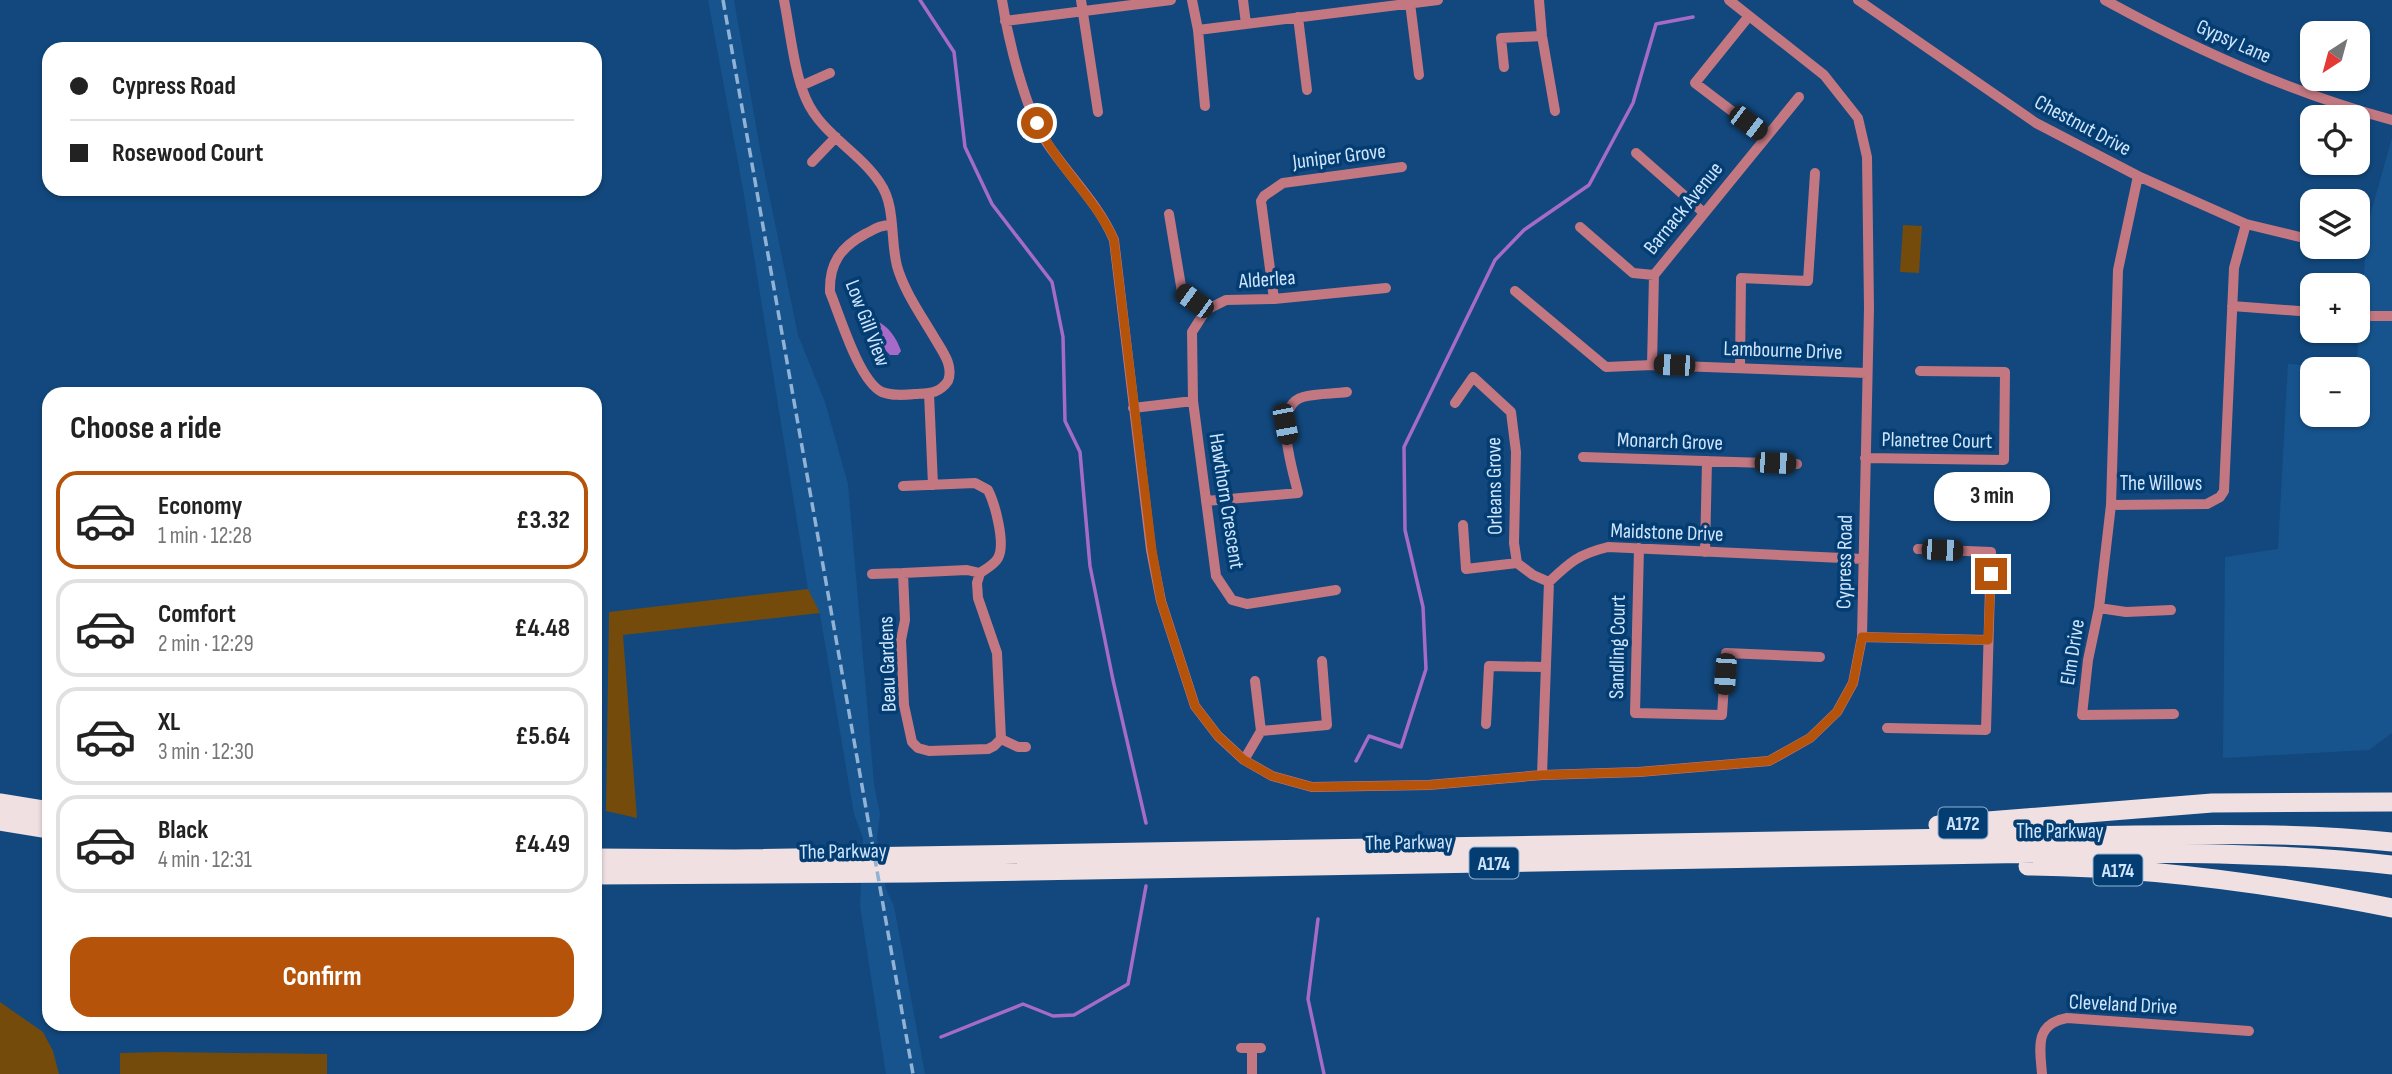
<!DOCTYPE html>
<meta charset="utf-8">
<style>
:root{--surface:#fff;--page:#f6f6f6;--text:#222;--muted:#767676;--line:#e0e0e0;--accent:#b45309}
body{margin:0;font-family:"Sofia Sans Condensed",sans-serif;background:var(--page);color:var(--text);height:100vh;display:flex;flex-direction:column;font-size:26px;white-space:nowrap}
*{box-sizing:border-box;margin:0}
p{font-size:23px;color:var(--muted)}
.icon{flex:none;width:38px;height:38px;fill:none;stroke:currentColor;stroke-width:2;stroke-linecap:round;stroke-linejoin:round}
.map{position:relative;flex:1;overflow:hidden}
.panel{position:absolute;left:42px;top:387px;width:560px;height:644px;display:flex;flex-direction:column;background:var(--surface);border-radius:21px;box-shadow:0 2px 5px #0004}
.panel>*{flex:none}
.hud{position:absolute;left:42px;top:42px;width:560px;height:154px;border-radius:21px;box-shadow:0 2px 5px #0004;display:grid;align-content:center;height:154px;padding:0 28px;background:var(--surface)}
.needle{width:46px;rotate:216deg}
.controls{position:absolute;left:2300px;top:21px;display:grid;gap:14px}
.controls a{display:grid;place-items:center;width:70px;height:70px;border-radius:14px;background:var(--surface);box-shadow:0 2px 5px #0004;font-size:35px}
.end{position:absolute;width:32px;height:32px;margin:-16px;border:9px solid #b45309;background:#fff;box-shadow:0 0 0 4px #fff}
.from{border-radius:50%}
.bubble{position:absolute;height:49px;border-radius:21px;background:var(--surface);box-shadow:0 2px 5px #0004;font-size:23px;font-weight:700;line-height:49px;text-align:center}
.car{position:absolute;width:21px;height:42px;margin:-21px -10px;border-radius:9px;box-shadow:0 0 5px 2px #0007;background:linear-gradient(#222 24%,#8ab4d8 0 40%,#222 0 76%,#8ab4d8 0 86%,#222 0)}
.hud b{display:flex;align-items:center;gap:24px;height:66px;font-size:26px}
.hud b+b{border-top:2px solid var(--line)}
.hud i{width:18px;height:18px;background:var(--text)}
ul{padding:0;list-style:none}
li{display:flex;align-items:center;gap:21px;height:98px;margin:0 14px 10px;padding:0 14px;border:4px solid var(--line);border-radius:21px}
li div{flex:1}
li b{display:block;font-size:26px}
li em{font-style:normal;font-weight:700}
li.active{border-color:var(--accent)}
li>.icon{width:63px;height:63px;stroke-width:1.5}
h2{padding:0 28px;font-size:32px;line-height:84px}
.action{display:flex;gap:14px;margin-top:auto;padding:14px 28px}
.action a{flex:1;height:80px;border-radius:21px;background:var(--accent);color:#fff;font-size:28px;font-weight:700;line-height:80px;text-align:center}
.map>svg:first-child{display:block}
.built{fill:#17548d;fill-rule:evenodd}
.green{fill:#744b0a}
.water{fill:#a66bc9}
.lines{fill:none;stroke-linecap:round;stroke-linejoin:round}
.stream{stroke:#a66bc9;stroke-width:3.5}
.minor{stroke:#c27781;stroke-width:10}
.trunk{stroke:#f0e0e2;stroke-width:19}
.rail{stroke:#91b2d4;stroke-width:3.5;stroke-dasharray:10 5;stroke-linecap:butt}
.route{stroke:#b45309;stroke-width:9}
.labels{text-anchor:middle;stroke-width:7;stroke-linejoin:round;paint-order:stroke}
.shield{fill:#033d71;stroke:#92b3d4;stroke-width:2}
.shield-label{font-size:19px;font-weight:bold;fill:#cfe5fe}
.street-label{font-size:21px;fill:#cfe5fe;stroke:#033d71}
</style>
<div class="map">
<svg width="2392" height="1074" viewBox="0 0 2392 1074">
<rect width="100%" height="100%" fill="#12487d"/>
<path class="built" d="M708 0H734L762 160 798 335 825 402 848 484 874 784 880 814 877 838 886 889 894 906 925 1074H886L860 906 863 838 854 814 820 614 808 589 743 189Z
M2392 138V733L2369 750 2223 758 2225 557 2278 549 2288 364 2356 369 2368 223ZM2312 369H2357V415H2312Z"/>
<path class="green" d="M1903 225 1922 226 1919 273 1900 272Z
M808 589 820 613 623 635 637 818 606 811 609 612Z
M0 1002 43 1032 53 1051 59 1074H0Z
M161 1052 327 1054V1074H120V1053Z"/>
<path class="water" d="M876 321C888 325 897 339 901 351L898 355H890C881 346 872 335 876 321Z"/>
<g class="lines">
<path class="stream" d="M920 0 954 52 965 147 992 204 1052 282 1063 337 1065 421 1080 452 1090 566 1113 680 1146 823
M1356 761 1369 736 1401 747 1426 669 1423 607 1405 530 1404 447 1495 260 1524 230 1589 185 1633 103 1656 24 1693 17
M1318 919 1308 999 1324 1074
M941 1037 1023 1004 1053 1016 1074 1015 1128 984 1146 886"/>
<path class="minor" d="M784 0C790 30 794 72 806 99 821 134 860 152 880 183 896 206 890 239 897 266 904 291 921 315 934 337 942 351 954 365 948 381 939 394 929 393 915 394 904 395 892 396 882 392 859 381 840 316 830 292 829 263 841 247 865 234 875 229 880 225 891 225
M1002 0C1008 39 1025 110 1047 143 1069 176 1098 203 1114 240L1151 550 1161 601 1195 706 1218 736 1244 760 1272 776 1312 787 1429 785 1542 775 1639 772 1769 761 1810 738 1837 712 1853 683 1862 637 1869 308 1867 157 1858 118 1824 75 1729 0
M1081 0 1098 112
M1192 0 1198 30 1438 0
M1243 0 1246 24
M1539 0 1542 36 1555 111
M1858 0 2036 123 2138 176 2246 224 2312 240
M2105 0C2196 50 2292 93 2392 120
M1410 3 1419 75
M1749 16 1695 83 1766 137
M1298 17 1307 90
M1005 21 1171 0
M1198 30 1205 106
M1504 67 1501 38 1542 36
M801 86 830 73
M1636 153 1704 213
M812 162 836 137
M2138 176 2118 270 2111 505 2207 504 2220 497 2224 491 2234 268 2246 224
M1169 214 1182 292 1206 310
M1580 227 1633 273 1654 275
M1515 291 1606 367 1652 365 1867 373
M1274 299 1261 201 1264 196 1283 183 1402 167
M2232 306 2312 312
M2357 316H2392
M1652 365 1654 275 1799 97
M1740 367 1741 278 1808 281 1815 173
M929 393 933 485
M1193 401 1192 332 1206 310 1226 300 1274 299 1386 288
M1455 403 1473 377 1511 412 1516 452 1514 543 1517 563 1533 575 1549 582
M1133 408 1193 401 1216 576 1232 600 1247 604 1336 590
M1583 457 1797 464
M1865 458 2004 460 2005 372 1920 371
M903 486 975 483 988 490C995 504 1006 544 998 558 994 565 987 568 980 573
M1206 501 1298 493C1293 470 1271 406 1303 397 1317 393 1333 394 1347 392
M2111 505 2099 608 2088 660 2082 715 2174 714
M1463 525 1466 569 1517 563
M1639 548 1635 713 1722 715 1726 653 1820 657
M1705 552 1707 461
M967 570 980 573 977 583 978 598 997 653 1001 739 994 746 988 749 929 751 918 748 912 742 904 705 901 640 905 620 903 573Z
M872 574 903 573
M2099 608 2126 612 2171 610
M1862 637 1988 640
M1255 681 1261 731
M1486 724 1489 666 1545 667
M1887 728 1986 730 1991 552 1918 549
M1001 739 1018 747H1026
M1244 760 1261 731 1327 725 1322 661
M1542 775 1549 582C1570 562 1579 554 1608 547L1863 559
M1241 1048H1261
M1252 1048V1074
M2042 1074C2040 1048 2034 1024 2067 1018L2249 1031"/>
<path class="trunk" d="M0 803 49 811
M0 821 49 829
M1938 825 2212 803 2392 802
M595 858 735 859 2135 835C2221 834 2307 833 2392 842
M2028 866C2150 867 2273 884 2392 908
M595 875 912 873 2051 853C2165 853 2279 852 2392 865"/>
<path class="rail" d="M723 0 913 1074"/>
</g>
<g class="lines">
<path class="route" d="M1037 123C1056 166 1095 197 1114 240L1152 550 1161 601 1195 706 1218 736 1244 760 1272 776 1312 787 1429 785 1542 775 1639 772 1769 761 1810 738 1837 712 1853 683 1862 637 1988 640 1991 574"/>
</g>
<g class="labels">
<g class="shield">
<rect x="1938.5" y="807.5" width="49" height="31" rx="5"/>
<rect x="1469.5" y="847.5" width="49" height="31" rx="5"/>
<rect x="2093.5" y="854.5" width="49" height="31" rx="5"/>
</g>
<g class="shield-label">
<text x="1963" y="830">A172</text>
<text x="1494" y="870">A174</text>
<text x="2118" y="877">A174</text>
</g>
<g class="street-label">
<text transform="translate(2234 41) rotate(24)" y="7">Gypsy Lane</text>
<text transform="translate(2083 125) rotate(28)" y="7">Chestnut Drive</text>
<text transform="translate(1339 156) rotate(-7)" y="7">Juniper Grove</text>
<text transform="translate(1683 208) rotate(-51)" y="7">Barnack Avenue</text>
<text transform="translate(1267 279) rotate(-4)" y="7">Alderlea</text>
<text transform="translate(868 323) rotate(69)" y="7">Low Gill View</text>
<text transform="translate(1783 350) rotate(2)" y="7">Lambourne Drive</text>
<text transform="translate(1937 440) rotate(1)" y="7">Planetree Court</text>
<text transform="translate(1670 441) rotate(2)" y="7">Monarch Grove</text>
<text x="2161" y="490">The Willows</text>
<text transform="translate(1494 486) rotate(-91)" y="7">Orleans Grove</text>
<text transform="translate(1227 501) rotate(81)" y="7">Hawthorn Crescent</text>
<text transform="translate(1667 532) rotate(2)" y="7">Maidstone Drive</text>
<text transform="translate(1844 562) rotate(-89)" y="7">Cypress Road</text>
<text transform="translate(1617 647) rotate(-89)" y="7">Sandling Court</text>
<text transform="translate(2072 652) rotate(-81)" y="7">Elm Drive</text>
<text transform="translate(887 664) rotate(-92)" y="7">Beau Gardens</text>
<text x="2060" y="838">The Parkway</text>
<text transform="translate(1409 842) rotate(-1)" y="7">The Parkway</text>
<text transform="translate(843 851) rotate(-1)" y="7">The Parkway</text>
<text transform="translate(2123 1004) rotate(3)" y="7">Cleveland Drive</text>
</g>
</g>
</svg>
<div class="controls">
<a><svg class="needle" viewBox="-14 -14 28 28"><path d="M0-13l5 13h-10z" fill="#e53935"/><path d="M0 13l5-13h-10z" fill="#767676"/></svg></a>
<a><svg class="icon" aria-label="locate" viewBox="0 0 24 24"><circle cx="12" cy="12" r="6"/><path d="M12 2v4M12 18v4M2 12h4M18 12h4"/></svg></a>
<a><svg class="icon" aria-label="layers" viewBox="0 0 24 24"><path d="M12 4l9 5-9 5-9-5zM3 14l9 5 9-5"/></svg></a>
<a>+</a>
<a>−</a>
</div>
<i class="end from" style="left:1037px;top:123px"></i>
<i class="end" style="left:1991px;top:574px"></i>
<div class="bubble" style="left:1934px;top:472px;width:116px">3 min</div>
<i class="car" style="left:1748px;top:123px;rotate:127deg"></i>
<i class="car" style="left:1194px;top:301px;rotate:306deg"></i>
<i class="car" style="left:1674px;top:365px;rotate:272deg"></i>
<i class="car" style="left:1285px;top:424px;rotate:169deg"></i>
<i class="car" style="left:1775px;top:463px;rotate:92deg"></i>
<i class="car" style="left:1942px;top:550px;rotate:92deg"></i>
<i class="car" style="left:1725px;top:674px;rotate:184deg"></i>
<div class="hud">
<b><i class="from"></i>Cypress Road</b>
<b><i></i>Rosewood Court</b>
</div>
<section class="panel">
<h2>Choose a ride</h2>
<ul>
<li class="active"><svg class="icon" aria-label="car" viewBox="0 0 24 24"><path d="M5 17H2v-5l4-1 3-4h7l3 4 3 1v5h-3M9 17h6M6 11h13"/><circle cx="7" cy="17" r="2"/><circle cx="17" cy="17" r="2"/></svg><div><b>Economy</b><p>1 min · 12:28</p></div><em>£3.32</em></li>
<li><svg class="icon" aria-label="car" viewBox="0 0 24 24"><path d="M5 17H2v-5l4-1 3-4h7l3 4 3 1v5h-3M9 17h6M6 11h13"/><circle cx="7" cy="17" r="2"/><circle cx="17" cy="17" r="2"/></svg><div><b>Comfort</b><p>2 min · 12:29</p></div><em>£4.48</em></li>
<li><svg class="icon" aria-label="car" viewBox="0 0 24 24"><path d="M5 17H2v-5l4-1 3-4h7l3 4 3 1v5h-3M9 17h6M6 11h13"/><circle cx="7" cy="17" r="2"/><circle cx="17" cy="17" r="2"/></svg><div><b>XL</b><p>3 min · 12:30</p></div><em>£5.64</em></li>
<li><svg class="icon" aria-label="car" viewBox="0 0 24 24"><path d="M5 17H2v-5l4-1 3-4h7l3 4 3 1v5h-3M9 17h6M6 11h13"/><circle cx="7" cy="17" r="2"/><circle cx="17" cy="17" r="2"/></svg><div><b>Black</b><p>4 min · 12:31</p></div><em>£4.49</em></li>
</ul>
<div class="action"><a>Confirm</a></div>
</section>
</div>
